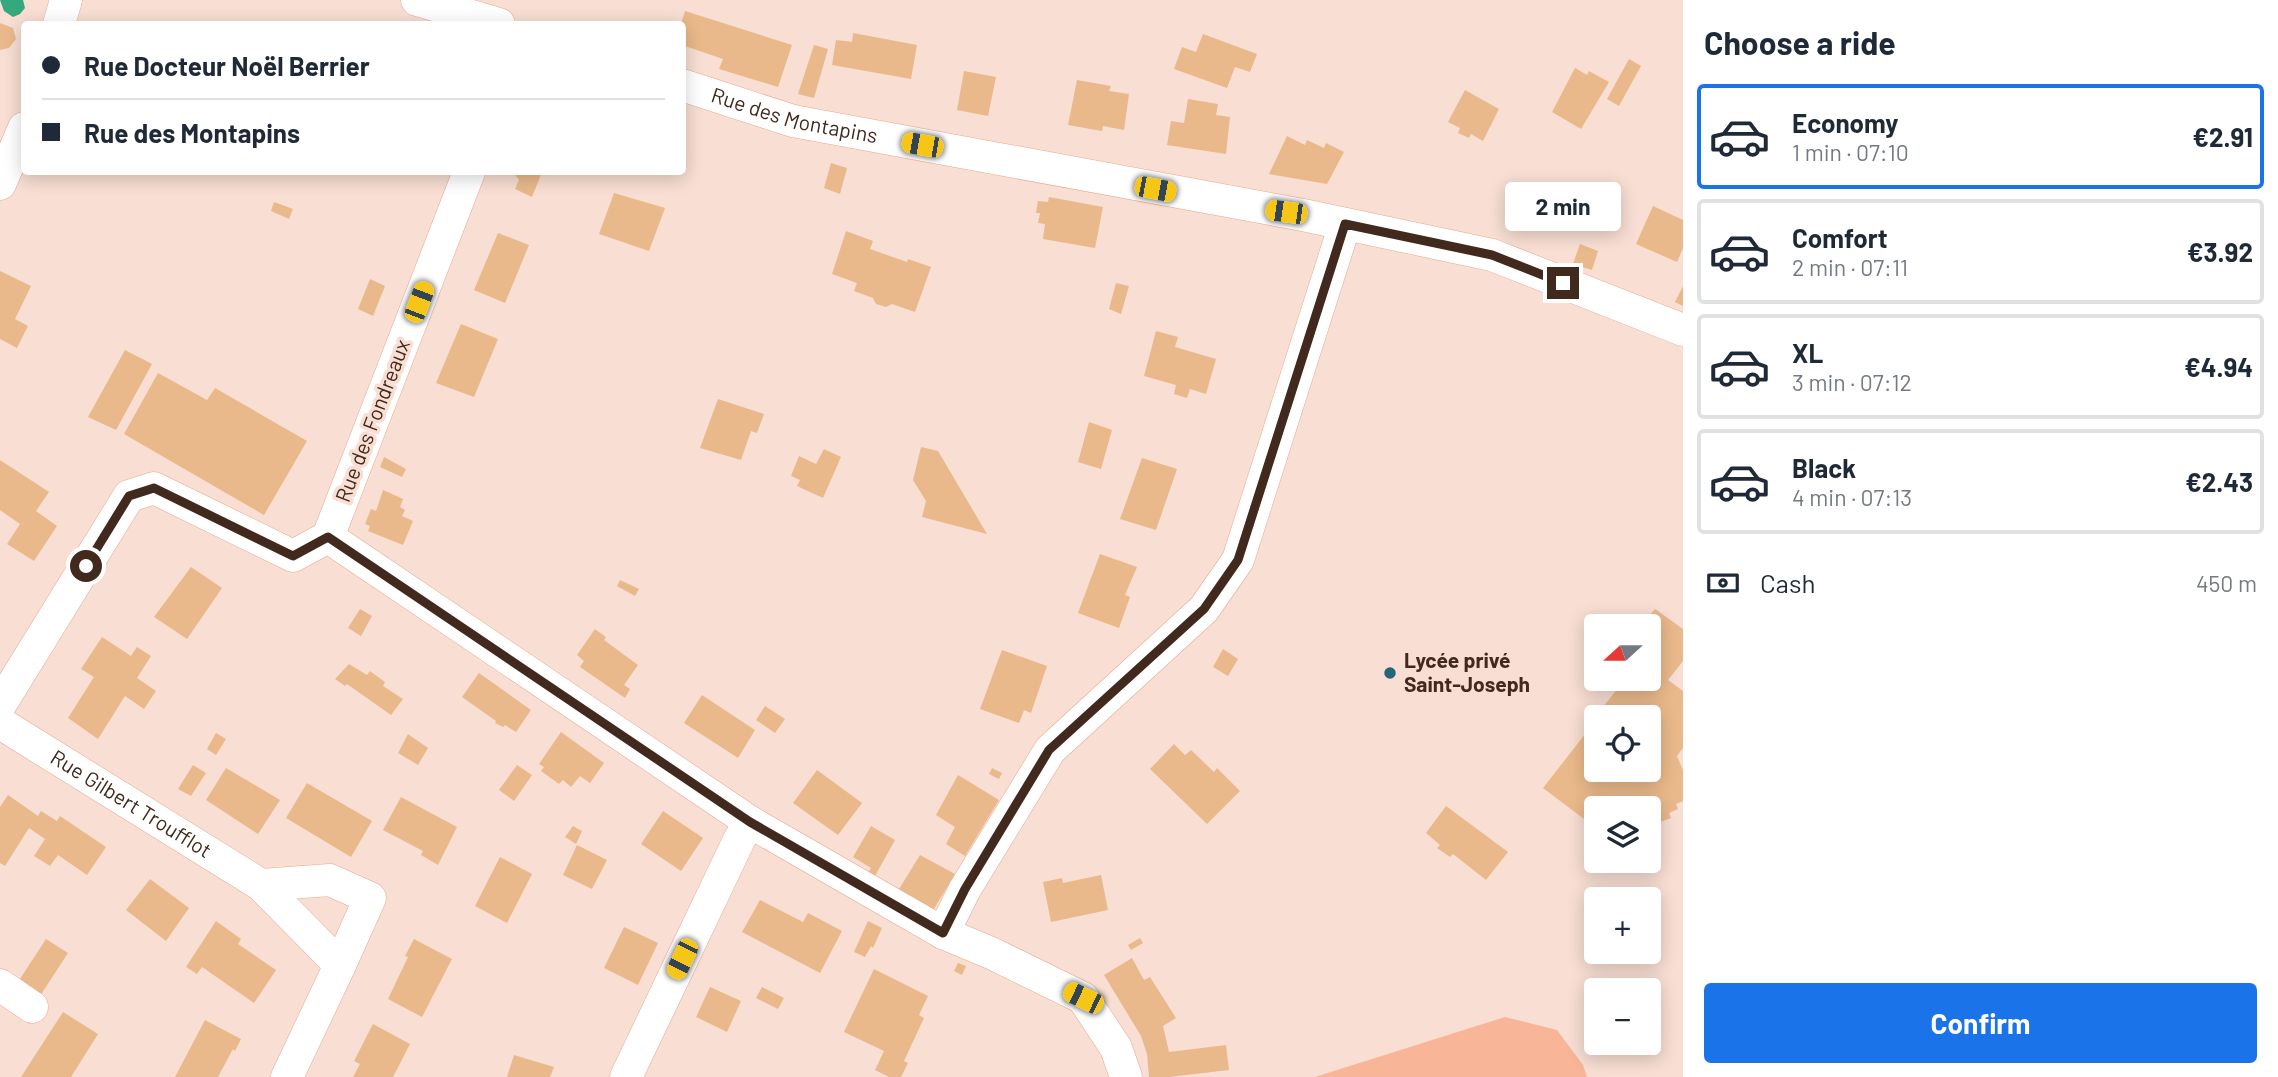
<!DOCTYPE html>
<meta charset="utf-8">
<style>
:root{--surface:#fff;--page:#f6f6f7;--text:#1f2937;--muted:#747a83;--line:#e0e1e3;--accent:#1a73e8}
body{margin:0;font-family:Barlow,sans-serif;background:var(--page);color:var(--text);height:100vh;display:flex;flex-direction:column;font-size:26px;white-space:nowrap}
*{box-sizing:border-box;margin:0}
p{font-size:23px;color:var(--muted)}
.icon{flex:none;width:38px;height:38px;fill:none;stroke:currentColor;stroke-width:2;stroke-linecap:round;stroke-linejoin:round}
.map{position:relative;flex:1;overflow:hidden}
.sheet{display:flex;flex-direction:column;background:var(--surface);width:595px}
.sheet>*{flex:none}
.banner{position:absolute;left:21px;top:21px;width:665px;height:154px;border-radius:7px;box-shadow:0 4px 18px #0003;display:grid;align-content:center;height:154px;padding:0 21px;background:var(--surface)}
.needle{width:46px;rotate:249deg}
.buttons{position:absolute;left:1584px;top:614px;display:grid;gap:14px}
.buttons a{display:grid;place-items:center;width:77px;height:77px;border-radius:7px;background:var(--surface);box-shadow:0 4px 18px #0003;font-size:35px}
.end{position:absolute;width:32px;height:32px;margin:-16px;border:9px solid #41291e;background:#fff;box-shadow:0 0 0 4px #fff}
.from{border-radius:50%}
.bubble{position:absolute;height:49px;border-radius:7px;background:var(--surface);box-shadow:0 4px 18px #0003;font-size:23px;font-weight:700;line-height:49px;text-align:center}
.car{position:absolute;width:21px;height:42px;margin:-21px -10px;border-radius:9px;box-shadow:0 0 5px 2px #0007;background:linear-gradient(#f5c518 24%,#345 0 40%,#f5c518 0 76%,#345 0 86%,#f5c518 0)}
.banner b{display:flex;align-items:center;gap:24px;height:66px;font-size:26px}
.banner b+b{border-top:2px solid var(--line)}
.banner i{width:18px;height:18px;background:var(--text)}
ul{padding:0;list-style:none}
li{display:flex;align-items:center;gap:21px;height:105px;margin:0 14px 10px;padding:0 7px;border:4px solid var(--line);border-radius:7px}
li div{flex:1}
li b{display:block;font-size:26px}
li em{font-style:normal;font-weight:700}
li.selected{border-color:var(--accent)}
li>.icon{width:63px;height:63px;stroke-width:1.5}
h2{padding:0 21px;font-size:32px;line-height:84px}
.pay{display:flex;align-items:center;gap:18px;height:77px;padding:0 21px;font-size:26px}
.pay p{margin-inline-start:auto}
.button{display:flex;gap:14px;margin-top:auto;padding:14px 21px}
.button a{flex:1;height:80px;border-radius:7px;background:var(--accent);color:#fff;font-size:28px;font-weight:700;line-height:80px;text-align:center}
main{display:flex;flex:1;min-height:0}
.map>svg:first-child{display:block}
.green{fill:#f9b598}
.water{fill:#35a87d}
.building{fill:#eab98b}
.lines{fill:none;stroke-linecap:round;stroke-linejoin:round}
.minor-casing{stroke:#e8a98e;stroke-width:33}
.minor{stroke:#fff;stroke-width:32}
.route{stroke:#41291e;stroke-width:9}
.poi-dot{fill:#256479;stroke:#f8ded3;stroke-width:2.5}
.labels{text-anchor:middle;stroke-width:7;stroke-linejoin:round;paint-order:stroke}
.street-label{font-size:21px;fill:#41291e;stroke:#f8ded3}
.poi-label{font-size:21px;font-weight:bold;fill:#41291e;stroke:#f8ded3;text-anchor:start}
</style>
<main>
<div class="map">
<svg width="1683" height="1077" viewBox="0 0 1683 1077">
<rect width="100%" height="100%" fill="#f8ded3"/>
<path class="green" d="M1505 1017 1557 1030 1583 1065 1587 1077H1315Z"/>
<path class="water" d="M0 0H23L25 8 20 14 13 17 4 11Z"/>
<path class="building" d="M685 11 792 45 778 87 719 69 723 59 682 45 681 24Z
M0 23 13 28 16 39 9 48 0 50Z
M853 33 917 45 911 79 832 65 836 40 852 42Z
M1203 34 1257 54 1250 72 1235 67 1227 88 1174 69 1182 47 1196 52Z
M814 45 828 49 814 98 798 94Z
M1629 59 1641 66 1619 106 1607 99Z
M1575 68 1587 75 1589 71 1609 82 1581 129 1552 112Z
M964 71 996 77 988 116 957 110Z
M1077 80 1111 86 1109 91 1129 94 1124 130 1103 126 1102 131 1068 125Z
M1465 90 1499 109 1483 141 1471 134 1469 138 1458 133 1460 128 1448 122Z
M1188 99 1218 104 1216 115 1230 117 1226 154 1167 145 1171 121 1184 123Z
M1287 136 1305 145 1307 140 1324 148 1326 143 1344 152 1327 184 1269 174Z
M831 163 847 168 840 194 824 188Z
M513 172H542L532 197 515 189 519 180Z
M1582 192 1601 202 1585 230 1572 223 1578 212 1573 209Z
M614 193 665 208 649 251 599 234Z
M1049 197 1103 207 1095 248 1043 239 1045 224 1038 223 1040 213H1036L1038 201 1048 202Z
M274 202 293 209 289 219 271 211Z
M1653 206 1683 220V248L1677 262 1636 244Z
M846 231 873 241 870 249 907 262 908 259 931 267 915 312 892 304 886 307 876 304 873 298 854 291 857 283 832 274Z
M498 233 529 245 505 303 474 290Z
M1580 244 1598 251 1592 270 1573 264Z
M0 271 31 286 15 319 28 326 17 348 0 339Z
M370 279 385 286 373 316 358 309Z
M1116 283 1129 286 1121 314 1109 309Z
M1683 286V306L1675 302Z
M461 324 498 339 474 397 436 383Z
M1156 331 1178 337 1175 347 1216 359 1206 394 1190 389 1187 398 1174 394 1176 385 1144 376Z
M125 350 152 364 116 430 88 417Z
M158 373 207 400 215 388 307 441 264 515 124 434Z
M718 399 764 414 757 433 751 431 741 460 700 448Z
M1089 422 1112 430 1101 469 1078 462Z
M921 447 938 451 987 534 922 517 926 501 913 480Z
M824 449 841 457 823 498 797 486 800 480 791 476 799 456 816 464Z
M384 457 406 469 402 477 380 467Z
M1142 458 1177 469 1156 530 1120 519Z
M0 460 49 492 36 511 57 526 34 561 7 544 20 524 0 510Z
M383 490 403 499 400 507 405 510 402 516 413 521 403 545 368 531 370 526 365 524 371 509 376 511Z
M1100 554 1137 567 1125 595 1130 597 1119 628 1078 613Z
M191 567 222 588 187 639 154 617Z
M620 580 639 589 635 596 617 586Z
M360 609 372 616 361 636 348 628Z
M1655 609 1683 629V661L1668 680 1683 691V748L1677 756 1683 770V801L1676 804 1678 809 1669 813 1671 818 1652 825 1648 830V808H1596V828L1543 788 1596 720V770H1648V718H1598L1605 708 1603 707 1625 679H1648V626H1640Z
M595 629 606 637 604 640 638 665 624 685 630 689 625 698 580 667 584 661 577 655Z
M102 637 131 656 137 647 151 656 137 678 156 691 144 709 125 696 98 739 68 718 94 677 81 669Z
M1223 649 1238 659 1228 676 1213 667Z
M1002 650 1047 666 1031 713 1024 710 1019 723 980 709Z
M349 664 367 675 370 671 385 682 383 686 403 699 391 715 347 684 345 686 335 679Z
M479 673 531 710 516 732 505 725 503 727 495 723 496 721 462 697Z
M702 695 755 730 738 758 684 723Z
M765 706 785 719 775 733 756 720Z
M561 732 604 763 590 783 580 776 571 787 563 780 559 784 541 771 544 767 539 764Z
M216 733 226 739 216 755 207 749Z
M408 734 428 748 418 765 398 753Z
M1174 744 1185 755 1191 750 1214 772 1217 768 1240 791 1207 824 1150 769Z
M193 765 206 773 191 796 178 789Z
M517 765 532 775 514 801 499 790Z
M226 768 280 800 258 834 206 800Z
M992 768 1002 773 999 779 989 774Z
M817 770 862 803 838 835 793 803Z
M958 775 999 800 965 856 946 844 955 827 936 815Z
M307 783 372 821 351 857 286 818Z
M8 795 38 816 41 811 57 821 60 816 106 847 87 875 58 855 50 866 34 856 45 839 29 828 5 866 0 863V807Z
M401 797 457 827 438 865 421 855 423 851 383 830Z
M1446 806 1508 852 1486 880 1453 854 1450 857 1437 848 1440 845 1426 833Z
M663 811 703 838 681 871 641 844Z
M573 826 582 831 576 844 565 837Z
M871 826 895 840 875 876H866L871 868 853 857Z
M577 845 607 860 592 889 563 875Z
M920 855 955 874 932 912 896 894Z
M500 857 532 874 507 923 475 906Z
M1101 875 1108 910 1051 922 1043 882 1062 878 1063 883Z
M150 879 189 908 166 941 126 910Z
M760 900 803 922 808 913 842 931 820 973 742 932Z
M216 921 241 939 238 944 276 970 254 1003 202 967 197 974 186 967Z
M868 921 882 928 873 948 871 946 865 957 854 952Z
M624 927 658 943 638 985 604 968Z
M1140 938 1143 943 1131 950 1128 945Z
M46 939 68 953 40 996 18 982Z
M414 939 452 959 422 1017 388 999 408 957 405 956Z
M1132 958 1144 980 1150 977 1176 1018 1163 1026 1169 1052 1226 1045 1229 1070 1169 1077H1149L1147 1054 1141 1036 1104 975Z
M958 963 966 966 962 975 954 971Z
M874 969 928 996 919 1015 924 1018 904 1061 908 1063 901 1077H889L875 1070 884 1051 844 1032Z
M710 987 741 1001 727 1032 696 1017Z
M762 987 784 998 778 1009 756 998Z
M63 1012 98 1034 71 1077H21Z
M205 1020 241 1039 235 1051 233 1049 218 1077H175Z
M373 1024 410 1044 393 1077H353L360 1064 354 1061Z
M514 1055 554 1067 550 1077H507Z"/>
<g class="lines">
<defs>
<g id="minor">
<path d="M417 0 499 24"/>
<path d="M59 24 66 0"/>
<path id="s1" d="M682 85 793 121 1303 215 1492 255 1683 330"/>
<path d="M469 172 328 537 750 822 943 933"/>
<path d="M0 184 24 128"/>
<path d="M0 705 129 496 154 488 293 556 328 537"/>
<path id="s2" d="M0 723 261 885 340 965 287 1077"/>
<path d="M261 885 330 880 370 898 340 965"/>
<path d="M0 985 32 1007"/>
<path d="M626 1077 739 840 750 822"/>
<path d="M1126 1077 1116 1048 1083 998 991 953 943 933 965 889 1050 750 1204 609 1238 560 1345 224"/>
</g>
</defs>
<use href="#minor" class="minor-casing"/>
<use href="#minor" class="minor"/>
</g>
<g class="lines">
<path class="route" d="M86 566 129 496 154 488 293 556 328 537 750 822 943 933 965 889 1049 750 1204 609 1238 560 1345 224 1492 255 1563 283"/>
</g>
<circle class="poi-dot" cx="1390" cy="673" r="7"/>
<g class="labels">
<g class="street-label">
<text dy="7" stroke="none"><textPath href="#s1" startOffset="117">Rue des Montapins</textPath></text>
<text transform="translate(373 421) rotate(-69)" y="7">Rue des Fondreaux</text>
<text dy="7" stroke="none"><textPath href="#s2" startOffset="154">Rue Gilbert Troufflot</textPath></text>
</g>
<g class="poi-label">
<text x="1404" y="668">Lycée privé<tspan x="1404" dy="24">Saint-Joseph</tspan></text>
</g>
</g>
</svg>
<div class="buttons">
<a><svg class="needle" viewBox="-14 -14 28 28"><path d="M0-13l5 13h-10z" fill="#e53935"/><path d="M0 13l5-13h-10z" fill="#747a83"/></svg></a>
<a><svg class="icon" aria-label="locate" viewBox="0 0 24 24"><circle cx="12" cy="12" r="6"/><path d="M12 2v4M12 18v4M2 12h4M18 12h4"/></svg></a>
<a><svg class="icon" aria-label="layers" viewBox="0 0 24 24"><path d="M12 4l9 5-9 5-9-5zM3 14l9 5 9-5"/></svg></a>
<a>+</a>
<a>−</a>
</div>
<i class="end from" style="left:86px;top:566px"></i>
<i class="end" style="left:1563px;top:283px"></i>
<div class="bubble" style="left:1505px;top:182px;width:116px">2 min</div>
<i class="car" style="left:922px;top:145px;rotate:280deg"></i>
<i class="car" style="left:1155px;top:189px;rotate:101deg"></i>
<i class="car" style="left:1286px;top:212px;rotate:278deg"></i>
<i class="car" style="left:419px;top:302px;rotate:21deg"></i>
<i class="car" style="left:682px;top:959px;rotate:206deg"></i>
<i class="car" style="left:1083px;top:998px;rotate:296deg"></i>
<div class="banner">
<b><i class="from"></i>Rue Docteur Noël Berrier</b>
<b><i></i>Rue des Montapins</b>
</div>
</div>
<section class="sheet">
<h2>Choose a ride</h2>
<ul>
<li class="selected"><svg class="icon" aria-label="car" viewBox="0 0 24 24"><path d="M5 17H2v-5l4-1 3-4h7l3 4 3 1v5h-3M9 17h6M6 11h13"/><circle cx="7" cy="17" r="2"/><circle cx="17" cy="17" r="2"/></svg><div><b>Economy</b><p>1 min · 07:10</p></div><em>€2.91</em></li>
<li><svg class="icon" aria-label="car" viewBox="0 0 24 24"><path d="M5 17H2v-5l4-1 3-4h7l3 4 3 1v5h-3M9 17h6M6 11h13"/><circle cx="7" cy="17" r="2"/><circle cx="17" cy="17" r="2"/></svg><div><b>Comfort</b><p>2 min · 07:11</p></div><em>€3.92</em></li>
<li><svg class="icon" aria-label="car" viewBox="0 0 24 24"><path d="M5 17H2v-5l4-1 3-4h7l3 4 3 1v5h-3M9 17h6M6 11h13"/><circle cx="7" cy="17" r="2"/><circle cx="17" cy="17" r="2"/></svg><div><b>XL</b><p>3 min · 07:12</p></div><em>€4.94</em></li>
<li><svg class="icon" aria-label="car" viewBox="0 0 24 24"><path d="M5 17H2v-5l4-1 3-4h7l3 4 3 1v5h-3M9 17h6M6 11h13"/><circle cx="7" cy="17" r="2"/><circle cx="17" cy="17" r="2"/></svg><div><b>Black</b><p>4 min · 07:13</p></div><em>€2.43</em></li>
</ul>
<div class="pay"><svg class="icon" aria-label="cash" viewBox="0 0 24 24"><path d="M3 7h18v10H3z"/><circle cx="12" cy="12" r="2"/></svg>Cash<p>450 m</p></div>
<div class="button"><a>Confirm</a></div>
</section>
</main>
